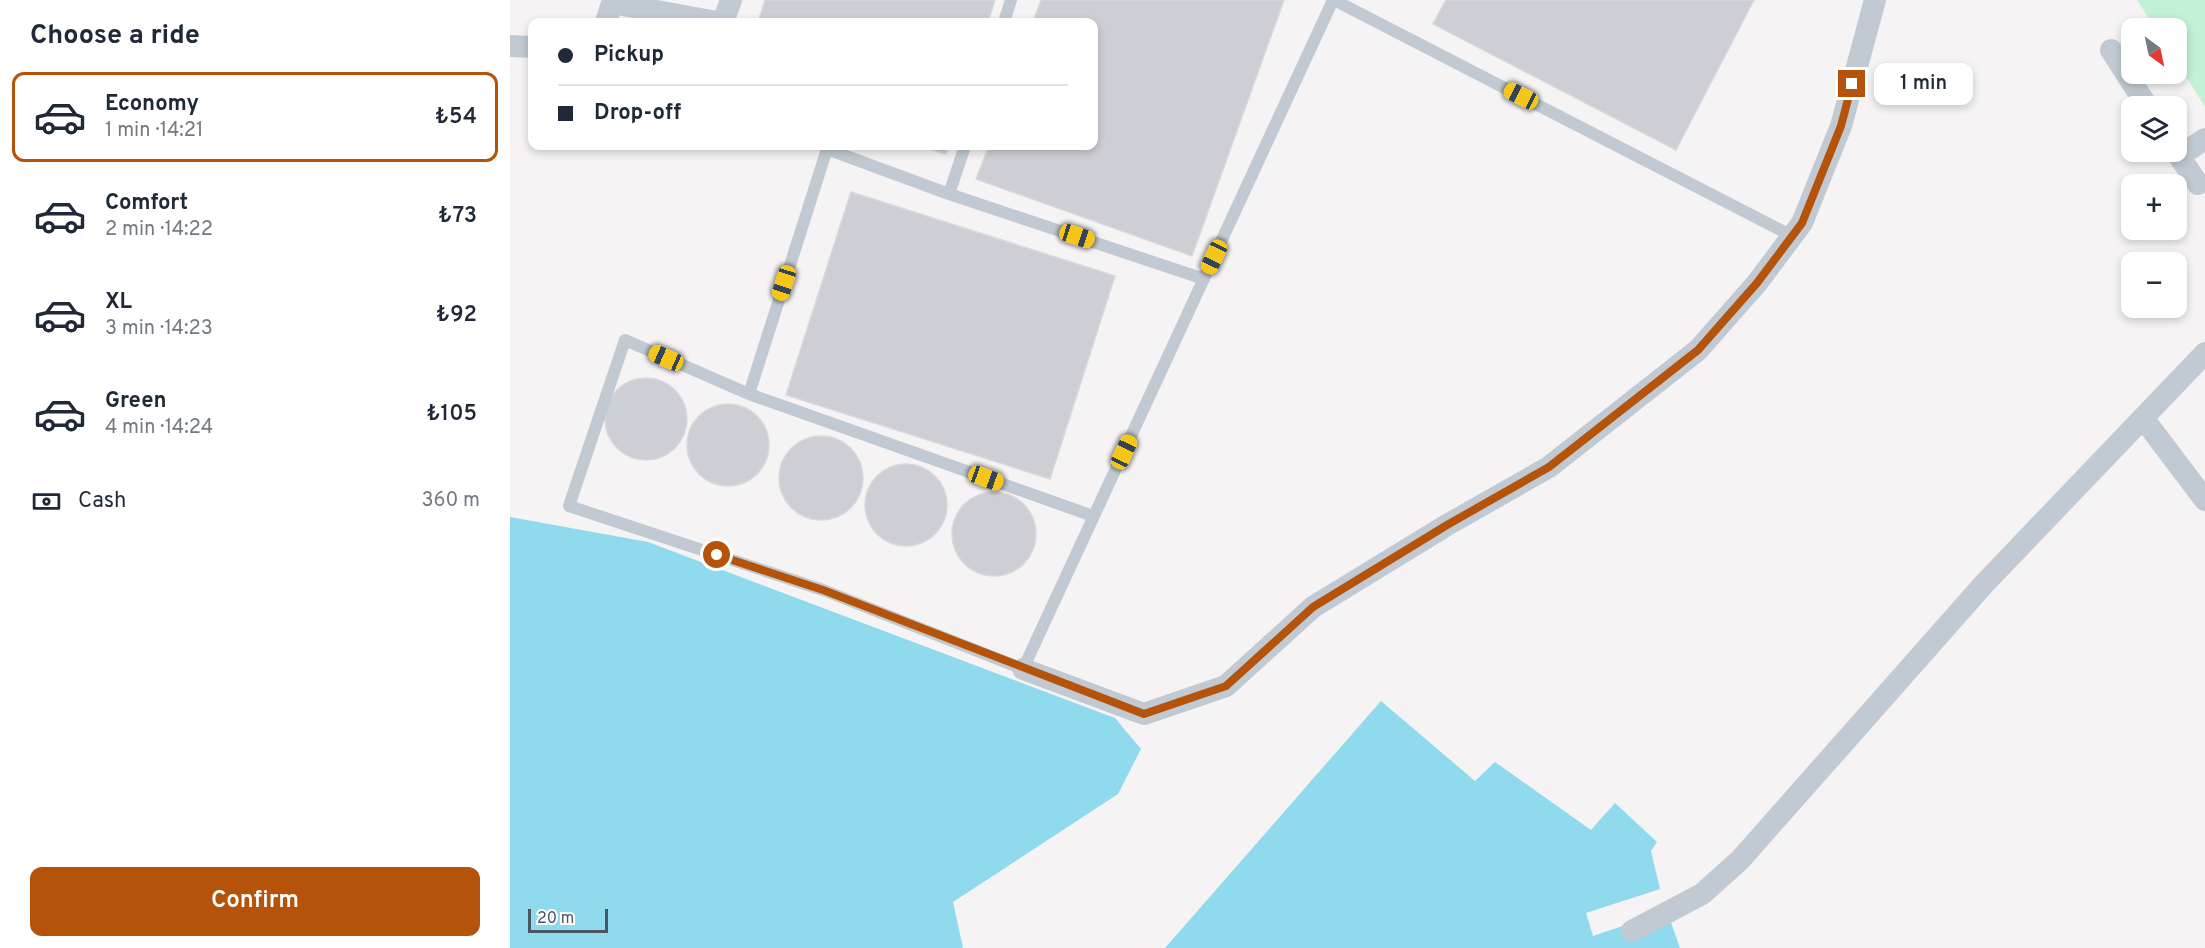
<!DOCTYPE html>
<meta charset="utf-8">
<style>
:root{--surface:#fff;--page:#f2f2f3;--text:#1f2937;--muted:#747a83;--line:#e0e1e3;--accent:#b45309}
body{margin:0;font-family:Overpass,sans-serif;background:var(--page);color:var(--text);height:100vh;display:flex;flex-direction:column;font-size:22px;white-space:nowrap}
*{box-sizing:border-box;margin:0}
p{font-size:20px;color:var(--muted)}
.icon{flex:none;width:33px;height:33px;fill:none;stroke:currentColor;stroke-width:2;stroke-linecap:round;stroke-linejoin:round}
.map{position:relative;flex:1;overflow:hidden}
.drawer{display:flex;flex-direction:column;background:var(--surface);width:510px}
.drawer>*{flex:none}
.guide{position:absolute;left:18px;top:18px;width:570px;height:132px;border-radius:12px;box-shadow:0 3px 9px #0003;display:grid;align-content:center;height:132px;padding:0 30px;background:var(--surface)}
.needle{width:39px;rotate:147deg}
.controls{position:absolute;left:1611px;top:18px;display:grid;gap:12px}
.controls a{display:grid;place-items:center;width:66px;height:66px;border-radius:12px;background:var(--surface);box-shadow:0 3px 9px #0003;font-size:30px}
.scale{position:absolute;left:18px;bottom:15px;width:80px;box-sizing:border-box;padding-left:6px;border:3px solid #4a5661;border-top:0;font-size:16px;line-height:21px;white-space:nowrap;color:#4a5661;-webkit-text-stroke:4px #fff;paint-order:stroke}
.end{position:absolute;width:27px;height:27px;margin:-14px;border:8px solid #b45309;background:#fff;box-shadow:0 0 0 3px #fff}
.from{border-radius:50%}
.bubble{position:absolute;height:42px;border-radius:12px;background:var(--surface);box-shadow:0 3px 9px #0003;font-size:20px;font-weight:600;line-height:42px;text-align:center}
.car{position:absolute;width:18px;height:36px;margin:-18px -9px;border-radius:8px;box-shadow:0 0 4px 2px #0007;background:linear-gradient(#f5c518 24%,#345 0 40%,#f5c518 0 76%,#345 0 86%,#f5c518 0)}
.guide b{display:flex;align-items:center;gap:21px;height:57px;font-size:22px}
.guide b+b{border-top:2px solid var(--line)}
.guide i{width:15px;height:15px;background:var(--text)}
ul{padding:0;list-style:none}
li{display:flex;align-items:center;gap:18px;height:90px;margin:0 12px 9px;padding:0 18px;border:3px solid transparent;border-radius:12px}
li div{flex:1}
li b{display:block;font-size:22px}
li em{font-style:normal;font-weight:600}
li.on{border-color:var(--accent)}
li>.icon{width:54px;height:54px;stroke-width:1.5}
h2{padding:0 30px;font-size:27px;line-height:72px}
.pay{display:flex;align-items:center;gap:15px;height:66px;padding:0 30px;font-size:22px}
.pay p{margin-inline-start:auto}
.button{display:flex;gap:12px;margin-top:auto;padding:12px 30px}
.button a{flex:1;height:69px;border-radius:12px;background:var(--accent);color:#fff;font-size:24px;font-weight:600;line-height:69px;text-align:center}
main{display:flex;flex:1;min-height:0}
.map>svg:first-child{display:block}
.green{fill:#c3f1d5}
.water{fill:#90daee}
.building{fill:#cdcfd5;stroke:#d7d9de;stroke-width:1.5}
.lines{fill:none;stroke-linecap:round;stroke-linejoin:round}
.lane{stroke:#c1cad2;stroke-width:12}
.street{stroke:#c1cad2;stroke-width:22}
.route{stroke:#b45309;stroke-width:8}
</style>
<main>
<section class="drawer">
<h2>Choose a ride</h2>
<ul>
<li class="on"><svg class="icon" aria-label="car" viewBox="0 0 24 24"><path d="M5 17H2v-5l4-1 3-4h7l3 4 3 1v5h-3M9 17h6M6 11h13"/><circle cx="7" cy="17" r="2"/><circle cx="17" cy="17" r="2"/></svg><div><b>Economy</b><p>1 min · 14:21</p></div><em>₺54</em></li>
<li><svg class="icon" aria-label="car" viewBox="0 0 24 24"><path d="M5 17H2v-5l4-1 3-4h7l3 4 3 1v5h-3M9 17h6M6 11h13"/><circle cx="7" cy="17" r="2"/><circle cx="17" cy="17" r="2"/></svg><div><b>Comfort</b><p>2 min · 14:22</p></div><em>₺73</em></li>
<li><svg class="icon" aria-label="car" viewBox="0 0 24 24"><path d="M5 17H2v-5l4-1 3-4h7l3 4 3 1v5h-3M9 17h6M6 11h13"/><circle cx="7" cy="17" r="2"/><circle cx="17" cy="17" r="2"/></svg><div><b>XL</b><p>3 min · 14:23</p></div><em>₺92</em></li>
<li><svg class="icon" aria-label="car" viewBox="0 0 24 24"><path d="M5 17H2v-5l4-1 3-4h7l3 4 3 1v5h-3M9 17h6M6 11h13"/><circle cx="7" cy="17" r="2"/><circle cx="17" cy="17" r="2"/></svg><div><b>Green</b><p>4 min · 14:24</p></div><em>₺105</em></li>
</ul>
<div class="pay"><svg class="icon" aria-label="cash" viewBox="0 0 24 24"><path d="M3 7h18v10H3z"/><circle cx="12" cy="12" r="2"/></svg>Cash<p>360 m</p></div>
<div class="button"><a>Confirm</a></div>
</section>
<div class="map">
<svg width="1695" height="948" viewBox="0 0 1695 948">
<rect width="100%" height="100%" fill="#f5f3f3"/>
<path class="green" d="M1627 0H1695V107L1667 62 1666 28H1645Z"/>
<path class="water" d="M0 517 138 542 605 718 631 749 608 794 443 902 453 948H0Z
M871 701 965 781 985 762 1081 830 1105 803 1147 842 1141 851 1150 889 1076 913 1083 936 1157 911 1170 948H655Z"/>
<path class="building" d="M255 0H485L478 22H248Z
M531 0H774L682 256 466 179 479 146H584V22H523Z
M936 0H1244L1166 150 923 24Z
M409 146H439L436 154Z
M341 192 605 276 540 479 276 395Z
M95 419a41 41 0 1 1 82 0a41 41 0 1 1-82 0Z
M177 445a41 41 0 1 1 82 0a41 41 0 1 1-82 0Z
M269 478a42 42 0 1 1 84 0a42 42 0 1 1-84 0Z
M355 505a41 41 0 1 1 82 0a41 41 0 1 1-82 0Z
M442 534a42 42 0 1 1 84 0a42 42 0 1 1-84 0Z"/>
<g class="lines">
<path class="lane" d="M824 0 1282 236
M494 22 501 0
M439 194 455 146
M239 394 317 149 439 194 694 279
M583 516 239 394 115 340 59 506 313 590 513 669 823 0"/>
<path class="street" d="M96 22 102 3 207 22
M213 22 221 0
M0 46 22 47
M1601 50 1637 106
M1666 152 1669 156 1695 139
M1669 156 1688 184
M1633 418 1695 500
M513 669 634 714 716 686 803 607 937 525 1039 467 1188 350 1247 283 1292 223 1331 126 1365 0
M1122 931 1192 894 1230 860 1474 584 1695 353"/>
</g>
<g class="lines">
<path class="route" d="M207 555 313 590 634 714 716 686 803 607 937 525 1039 467 1188 350 1247 283 1292 223 1331 126 1342 84"/>
</g>
</svg>
<div class="controls">
<a><svg class="needle" viewBox="-14 -14 28 28"><path d="M0-13l5 13h-10z" fill="#e53935"/><path d="M0 13l5-13h-10z" fill="#747a83"/></svg></a>
<a><svg class="icon" aria-label="layers" viewBox="0 0 24 24"><path d="M12 4l9 5-9 5-9-5zM3 14l9 5 9-5"/></svg></a>
<a>+</a>
<a>−</a>
</div>
<div class="scale">20 m</div>
<i class="end from" style="left:207px;top:555px"></i>
<i class="end" style="left:1342px;top:84px"></i>
<div class="bubble" style="left:1364px;top:63px;width:99px">1 min</div>
<i class="car" style="left:1011px;top:96px;rotate:297deg"></i>
<i class="car" style="left:567px;top:236px;rotate:108deg"></i>
<i class="car" style="left:704px;top:257px;rotate:205deg"></i>
<i class="car" style="left:274px;top:283px;rotate:198deg"></i>
<i class="car" style="left:156px;top:358px;rotate:294deg"></i>
<i class="car" style="left:614px;top:452px;rotate:25deg"></i>
<i class="car" style="left:476px;top:478px;rotate:110deg"></i>
<div class="guide">
<b><i class="from"></i>Pickup</b>
<b><i></i>Drop-off</b>
</div>
</div>
</main>
